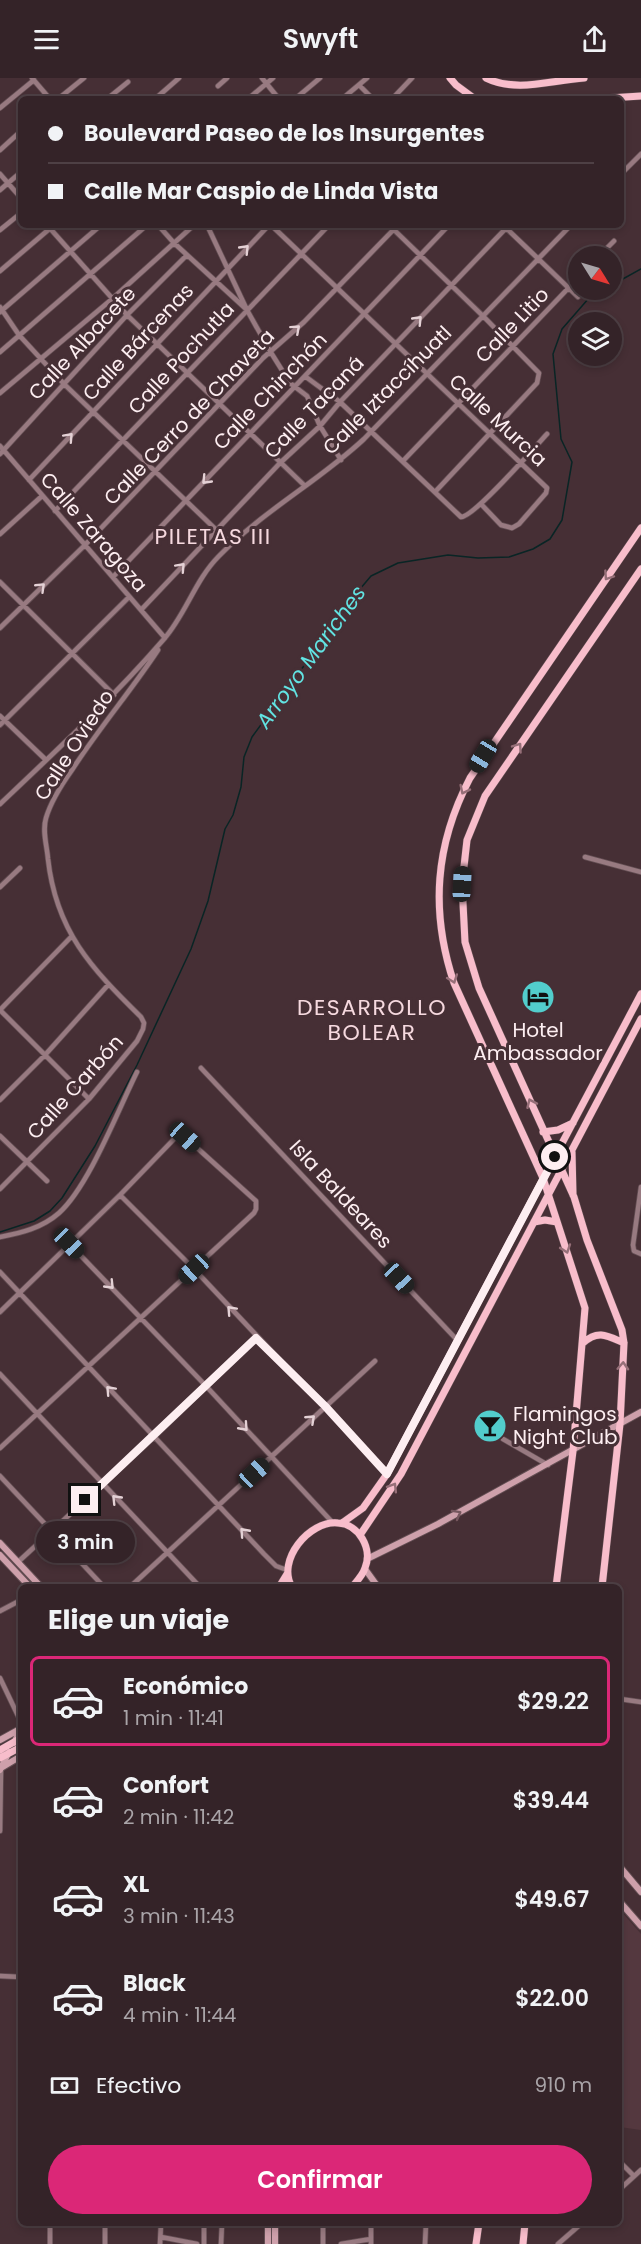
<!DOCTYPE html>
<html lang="es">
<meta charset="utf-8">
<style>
:root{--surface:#342328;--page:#3f2f34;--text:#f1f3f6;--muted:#a9a4a8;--line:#4e4045;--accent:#db2777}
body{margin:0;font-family:Poppins,sans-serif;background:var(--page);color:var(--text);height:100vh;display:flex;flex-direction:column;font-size:22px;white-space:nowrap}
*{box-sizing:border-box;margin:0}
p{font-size:20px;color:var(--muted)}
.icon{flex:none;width:33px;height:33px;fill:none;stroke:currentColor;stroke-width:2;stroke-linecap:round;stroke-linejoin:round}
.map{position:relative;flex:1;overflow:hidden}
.sheet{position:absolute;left:18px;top:1506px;width:604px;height:642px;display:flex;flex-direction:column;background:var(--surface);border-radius:9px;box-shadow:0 3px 9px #0003,0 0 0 2px var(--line)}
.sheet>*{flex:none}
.top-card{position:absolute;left:18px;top:18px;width:606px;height:132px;border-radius:9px;box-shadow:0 3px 9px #0003,0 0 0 2px var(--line);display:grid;align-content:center;height:132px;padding:0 30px;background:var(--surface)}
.needle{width:39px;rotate:127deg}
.tools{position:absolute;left:568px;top:168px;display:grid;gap:12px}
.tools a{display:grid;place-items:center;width:54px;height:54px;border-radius:50%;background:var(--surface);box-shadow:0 3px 9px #0003,0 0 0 2px var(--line);font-size:30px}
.end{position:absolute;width:27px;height:27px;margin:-14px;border:8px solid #fdeef1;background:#111;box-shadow:0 0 0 3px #111}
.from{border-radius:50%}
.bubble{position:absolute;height:42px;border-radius:21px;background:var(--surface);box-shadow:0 3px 9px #0003,0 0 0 2px var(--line);font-size:20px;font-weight:600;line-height:42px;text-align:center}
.car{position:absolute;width:18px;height:36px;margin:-18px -9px;border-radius:8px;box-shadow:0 0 4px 2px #0007;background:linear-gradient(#222 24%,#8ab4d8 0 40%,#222 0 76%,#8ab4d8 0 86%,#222 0)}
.top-card b{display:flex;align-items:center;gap:21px;height:57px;font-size:22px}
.top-card b+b{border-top:2px solid var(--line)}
.top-card i{width:15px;height:15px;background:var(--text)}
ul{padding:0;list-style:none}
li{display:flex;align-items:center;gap:18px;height:90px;margin:0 12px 9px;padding:0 18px;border:3px solid transparent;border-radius:9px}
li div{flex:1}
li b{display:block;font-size:22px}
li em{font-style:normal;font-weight:600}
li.on{border-color:var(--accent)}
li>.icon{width:54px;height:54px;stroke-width:1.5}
h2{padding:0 30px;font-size:27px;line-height:72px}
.pay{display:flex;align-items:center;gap:15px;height:66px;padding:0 30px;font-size:22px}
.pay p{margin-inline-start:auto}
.primary-button{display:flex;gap:12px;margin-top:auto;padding:12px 30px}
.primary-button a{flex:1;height:69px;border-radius:36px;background:var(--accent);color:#fff;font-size:24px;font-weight:600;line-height:69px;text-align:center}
header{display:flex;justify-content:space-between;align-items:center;height:78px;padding:0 30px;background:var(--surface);font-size:27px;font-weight:600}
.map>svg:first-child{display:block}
.built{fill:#54383f}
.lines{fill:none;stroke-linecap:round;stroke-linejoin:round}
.stream{stroke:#092525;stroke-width:1.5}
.street-casing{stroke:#634e53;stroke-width:6}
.secondary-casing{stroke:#634e53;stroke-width:8}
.primary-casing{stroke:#634e53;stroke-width:8}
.street{stroke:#987a81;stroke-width:4.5}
.secondary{stroke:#cea0ab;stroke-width:6}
.primary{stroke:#f8bdcb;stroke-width:7}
.oneway{stroke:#e4d1d5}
.oneway2{stroke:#966f78}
.oneway3{stroke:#76575e}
.route{stroke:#fdeef1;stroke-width:8}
.labels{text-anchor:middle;stroke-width:6;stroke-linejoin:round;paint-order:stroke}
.street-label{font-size:20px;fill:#fdeef1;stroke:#462f35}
.poi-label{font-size:20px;fill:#fdeef1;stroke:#462f35}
.water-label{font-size:21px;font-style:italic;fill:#62e4e3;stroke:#462f35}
.quarter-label{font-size:22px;letter-spacing:1.5px;fill:#f6d9df;stroke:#462f35}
</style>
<header><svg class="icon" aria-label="menu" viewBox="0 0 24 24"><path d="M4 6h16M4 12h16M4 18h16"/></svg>Swyft<svg class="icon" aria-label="share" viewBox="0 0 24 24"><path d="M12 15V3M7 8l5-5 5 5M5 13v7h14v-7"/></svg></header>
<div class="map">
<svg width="641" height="2166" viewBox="0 0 641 2166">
<rect width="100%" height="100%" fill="#462f35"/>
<path class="built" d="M620 1832 641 1856V2052L620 2049Z"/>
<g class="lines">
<path class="stream" d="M612 207 641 191
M0 1154 34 1143 50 1133 62 1120 95 1068 137 987 191 871 208 823 225 751 233 737 241 709 244 679 252 659 360 511 371 498 398 485 448 477 478 480 509 479 533 471 550 461 562 442 572 384 561 361 553 276 562 251 589 220 604 212"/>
<defs>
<path id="street" d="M32 0 50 21
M262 0 279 21
M359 7 373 21
M218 8 227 0
M58 21 84 0
M107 21 128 4
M155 21 179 0
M248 21 273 0
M295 21 320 0
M342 21 367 0
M392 21 412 0
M0 30 34 2
M0 72 21 53
M0 96 21 120
M621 96 641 76
M0 112 21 94
M47 147 127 237 304 407
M158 147 174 165 245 230
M207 147 247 232 270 273 290 305 307 318 320 348 341 382
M271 147 547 410 546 415 519 446 512 450 501 447 481 426
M389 147 483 238 539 295 537 305 435 414
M503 147 578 219
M0 152 21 135
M599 178 614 163
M0 193 54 147
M0 229 19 257 64 306 231 466
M0 234 101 147
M0 274 147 147
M306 299 340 324 461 439C474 439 534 370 547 356
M0 315 112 221 194 147
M0 368 165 560
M0 376 127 237 187 177
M403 383 579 199
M29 402 269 147
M55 433 329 147
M0 456 42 418
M113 499 449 147
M0 504 114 617
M141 532 280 385 320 348 340 324 509 147
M0 550 85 467 263 280 304 244 398 147
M0 638 46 682
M0 647 129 519
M0 726C56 673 113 620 164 561 186 536 195 502 219 478 263 433 319 403 364 361L571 147
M585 779 641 794
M0 809 20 790
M0 932 89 1021
M0 932 71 859
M201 990 458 1263
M0 1022 45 977 108 907
M0 1058 47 1103
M641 1109 633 1167 634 1173 641 1176
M0 1111 89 1021 137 963 143 951 144 945 141 939C91 890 56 853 48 781 47 768 42 753 46 740 51 723 62 706 72 692 99 650 131 613 158 572
M120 1117 194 1191 387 1396
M60 1156 206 1308 333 1445
M0 1159C21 1155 42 1150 59 1135 89 1108 118 1032 137 994
M0 1194 264 1476 276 1488 287 1492
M0 1234 120 1117 176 1059 180 1057 185 1059 256 1123V1131L254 1135 0 1370
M0 1296 200 1509
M503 1361 548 1387
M0 1398 104 1509
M18 1484 154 1359 256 1260
M130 1509 375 1283
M0 1533 21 1522
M0 1600 21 1644
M620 1621 641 1624
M0 1753 1 1690
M0 1898 21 1899
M620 2084 634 2098
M620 2111 641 2092
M161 2159 197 2166
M50 2166V2145
M105 2166V2145
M160 2166 161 2145
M204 2166V2145
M221 2166 222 2145
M323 2166V2145
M341 2166 371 2161
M371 2166V2145
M425 2166 426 2145
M558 2166 582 2145"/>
<path id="secondary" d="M0 1465 41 1509
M0 1477 30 1509
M367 1481 438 1446 641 1334
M365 1491 378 1509
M0 1662 20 1651
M14 1665 21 1650
M1 1690 21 1678
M0 1692 9 1674
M620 1789 641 1814
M620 1824 641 1848
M268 2166V2145
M275 2166V2145"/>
<path id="primary" d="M450 0 456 7 475 21
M486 0C517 15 551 2 584 0
M594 21 641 18
M543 1054 558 1052 573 1045
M572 1074 573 1117
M534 1144 545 1142 557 1144
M583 1265C598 1251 608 1258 624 1265
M342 1445 363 1430 387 1396 641 916
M360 1457 401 1396 641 941
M279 1509 287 1496
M292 1509C276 1483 309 1442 338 1445 359 1446 373 1471 365 1490 363 1497 357 1503 352 1509
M556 1509 573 1373 585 1230 543 1100 454 905C430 833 435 767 470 700L641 450
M602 1509 620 1346 624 1265 622 1252 587 1162 574 1119 479 910 465 864 462 806 467 762 485 718 641 491
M0 1672 21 1660
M0 1680 21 1669
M476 2166 479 2145
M523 2166 525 2145"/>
</defs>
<use href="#street" class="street-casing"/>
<use href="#secondary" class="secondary-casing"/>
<use href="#primary" class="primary-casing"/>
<use href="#street" class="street"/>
<use href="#secondary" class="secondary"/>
<use href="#primary" class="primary"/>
</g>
<defs><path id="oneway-chevron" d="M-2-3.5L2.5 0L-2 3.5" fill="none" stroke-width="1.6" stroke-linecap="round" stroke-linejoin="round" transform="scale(1.5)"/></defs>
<g class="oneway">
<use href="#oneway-chevron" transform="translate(245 171) rotate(-46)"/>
<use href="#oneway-chevron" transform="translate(418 242) rotate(-46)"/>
<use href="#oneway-chevron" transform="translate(296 251) rotate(-42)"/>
<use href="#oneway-chevron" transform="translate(69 359) rotate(-47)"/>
<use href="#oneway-chevron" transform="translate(206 402) rotate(134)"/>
<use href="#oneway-chevron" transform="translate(181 489) rotate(-47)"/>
<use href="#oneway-chevron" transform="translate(41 509) rotate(-44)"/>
<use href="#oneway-chevron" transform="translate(110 1207) rotate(46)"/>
<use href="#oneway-chevron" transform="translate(231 1232) rotate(-133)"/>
<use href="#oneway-chevron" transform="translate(110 1312) rotate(-133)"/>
<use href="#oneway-chevron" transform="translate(311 1341) rotate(-43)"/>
<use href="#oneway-chevron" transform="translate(244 1349) rotate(48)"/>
<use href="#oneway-chevron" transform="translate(116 1421) rotate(-134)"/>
<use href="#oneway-chevron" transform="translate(244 1454) rotate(-132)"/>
</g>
<g class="oneway2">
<use href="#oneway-chevron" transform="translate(608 498) rotate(124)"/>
<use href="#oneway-chevron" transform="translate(518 669) rotate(-55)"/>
<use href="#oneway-chevron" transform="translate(464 712) rotate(116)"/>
<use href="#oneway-chevron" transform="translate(453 901) rotate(70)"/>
<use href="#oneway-chevron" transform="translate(531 1025) rotate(-114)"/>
<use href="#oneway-chevron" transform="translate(566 1171) rotate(71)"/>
<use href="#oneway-chevron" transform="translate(623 1288) rotate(-87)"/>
<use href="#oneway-chevron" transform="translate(393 1409) rotate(-58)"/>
</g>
<use class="oneway3" href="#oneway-chevron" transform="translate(457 1436) rotate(-29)"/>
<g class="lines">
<path class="route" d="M85 1422 256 1260 325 1328 387 1396 555 1079"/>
</g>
<defs>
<symbol id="hotel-disc" viewBox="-11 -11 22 22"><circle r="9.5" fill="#52cdcc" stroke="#462f35"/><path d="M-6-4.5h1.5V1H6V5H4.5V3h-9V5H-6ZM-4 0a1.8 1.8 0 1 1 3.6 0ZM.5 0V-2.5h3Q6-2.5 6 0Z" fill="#111"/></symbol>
<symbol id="bar-disc" viewBox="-11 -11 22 22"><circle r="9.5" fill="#52cdcc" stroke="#462f35"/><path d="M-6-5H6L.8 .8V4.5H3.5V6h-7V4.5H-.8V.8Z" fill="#111"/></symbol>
</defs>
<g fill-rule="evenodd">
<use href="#hotel-disc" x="519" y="900" width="38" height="38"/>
<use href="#bar-disc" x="471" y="1329" width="38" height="38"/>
</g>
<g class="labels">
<g class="street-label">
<text transform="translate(512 247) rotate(-46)" y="7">Calle Litio</text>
<text transform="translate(138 264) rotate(-47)" y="7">Calle Bárcenas</text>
<text transform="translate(82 265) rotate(-47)" y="7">Calle Albacete</text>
<text transform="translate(181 280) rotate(-47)" y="7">Calle Pochutla</text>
<text transform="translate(387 312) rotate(-45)" y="7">Calle Iztaccíhuatl</text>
<text transform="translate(270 313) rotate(-46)" y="7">Calle Chinchón</text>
<text transform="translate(314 329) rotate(-46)" y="7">Calle Tacaná</text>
<text transform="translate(189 339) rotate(-46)" y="7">Calle Cerro de Chaveta</text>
<text transform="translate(498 342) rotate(43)" y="7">Calle Murcia</text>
<text transform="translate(94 454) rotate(49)" y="7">Calle Zaragoza</text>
<text transform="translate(74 667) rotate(-57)" y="7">Calle Oviedo</text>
<text transform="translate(75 1009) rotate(-48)" y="7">Calle Carbón</text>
<text transform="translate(341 1116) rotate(47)" y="7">Isla Baldeares</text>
</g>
<g class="poi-label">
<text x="538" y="959">Hotel<tspan x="538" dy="23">Ambassador</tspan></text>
<text x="513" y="1343" text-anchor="start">Flamingos<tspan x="513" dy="23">Night Club</tspan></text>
</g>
<g class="water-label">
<text transform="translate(311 579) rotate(-54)" y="7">Arroyo Mariches</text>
</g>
<g class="quarter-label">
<text x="213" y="466">PILETAS III</text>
<text x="372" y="937">DESARROLLO<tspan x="372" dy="25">BOLEAR</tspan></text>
</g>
</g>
</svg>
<div class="tools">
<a><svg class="needle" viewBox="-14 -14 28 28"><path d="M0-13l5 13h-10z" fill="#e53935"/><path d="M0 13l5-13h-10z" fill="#a9a4a8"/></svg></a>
<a><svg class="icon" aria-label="layers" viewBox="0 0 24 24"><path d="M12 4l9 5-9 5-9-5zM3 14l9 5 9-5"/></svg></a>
</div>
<i class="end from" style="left:555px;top:1079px"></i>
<i class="end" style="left:85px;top:1422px"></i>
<div class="bubble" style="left:36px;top:1443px;width:99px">3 min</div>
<i class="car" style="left:483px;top:678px;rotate:211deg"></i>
<i class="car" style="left:462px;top:806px;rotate:3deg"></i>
<i class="car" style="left:185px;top:1059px;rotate:132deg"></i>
<i class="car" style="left:69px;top:1165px;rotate:136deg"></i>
<i class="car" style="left:194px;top:1191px;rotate:227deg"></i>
<i class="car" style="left:399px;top:1200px;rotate:137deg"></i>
<i class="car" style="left:254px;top:1395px;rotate:47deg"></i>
<div class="top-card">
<b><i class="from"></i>Boulevard Paseo de los Insurgentes</b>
<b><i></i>Calle Mar Caspio de Linda Vista</b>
</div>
<section class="sheet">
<h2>Elige un viaje</h2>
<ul>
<li class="on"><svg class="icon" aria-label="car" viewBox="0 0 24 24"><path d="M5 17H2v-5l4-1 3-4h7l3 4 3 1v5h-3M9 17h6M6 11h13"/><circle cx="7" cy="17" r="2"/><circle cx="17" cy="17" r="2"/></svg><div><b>Económico</b><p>1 min · 11:41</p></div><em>$29.22</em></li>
<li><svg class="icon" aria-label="car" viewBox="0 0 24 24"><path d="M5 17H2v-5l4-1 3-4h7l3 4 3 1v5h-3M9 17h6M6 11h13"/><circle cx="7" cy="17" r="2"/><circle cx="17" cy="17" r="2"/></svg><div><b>Confort</b><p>2 min · 11:42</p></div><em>$39.44</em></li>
<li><svg class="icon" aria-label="car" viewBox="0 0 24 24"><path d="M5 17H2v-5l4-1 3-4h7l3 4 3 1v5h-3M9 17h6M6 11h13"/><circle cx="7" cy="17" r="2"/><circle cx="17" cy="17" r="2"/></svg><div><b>XL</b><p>3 min · 11:43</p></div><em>$49.67</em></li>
<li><svg class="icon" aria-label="car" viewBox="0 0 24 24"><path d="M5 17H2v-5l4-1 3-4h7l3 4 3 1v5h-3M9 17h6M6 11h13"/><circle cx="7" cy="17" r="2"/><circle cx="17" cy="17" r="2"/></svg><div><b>Black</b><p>4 min · 11:44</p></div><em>$22.00</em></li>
</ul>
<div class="pay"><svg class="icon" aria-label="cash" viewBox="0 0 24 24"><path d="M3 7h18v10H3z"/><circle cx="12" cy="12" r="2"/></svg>Efectivo<p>910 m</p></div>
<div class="primary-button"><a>Confirmar</a></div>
</section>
</div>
